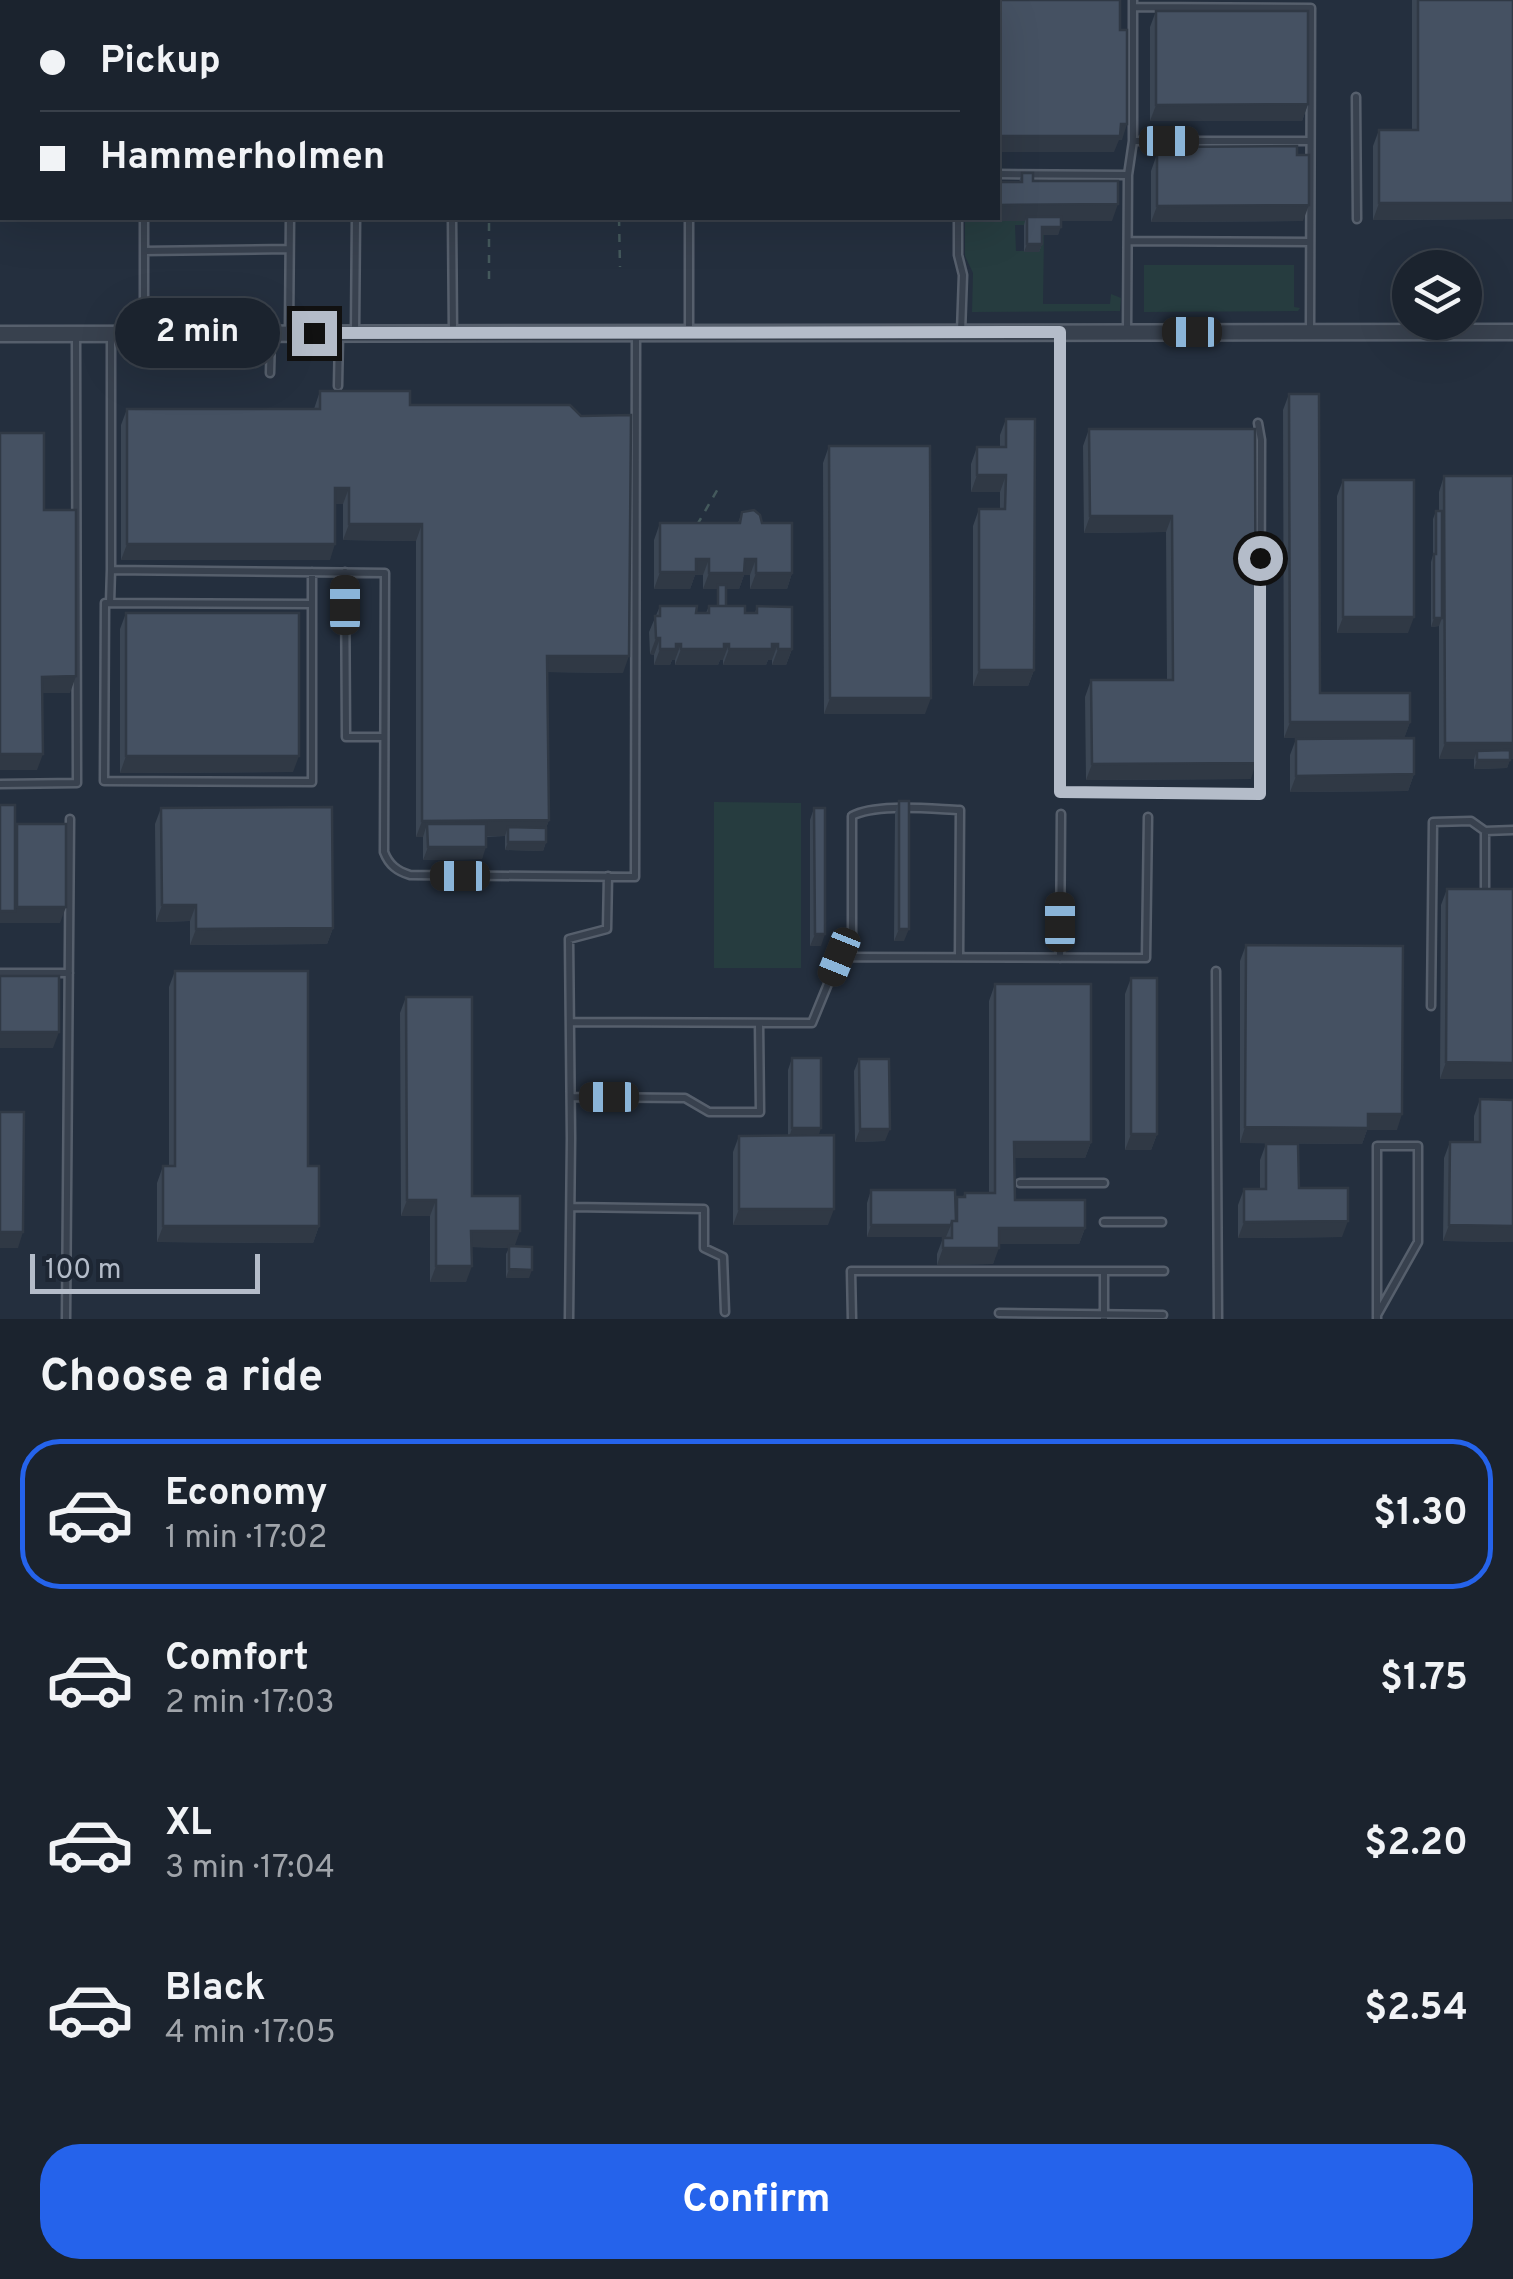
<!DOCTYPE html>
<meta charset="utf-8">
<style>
:root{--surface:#1b232e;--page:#282f3a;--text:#f1f3f6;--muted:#a0a4aa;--line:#39404a;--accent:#2563eb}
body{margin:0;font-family:Overpass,sans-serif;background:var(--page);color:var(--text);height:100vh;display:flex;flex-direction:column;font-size:38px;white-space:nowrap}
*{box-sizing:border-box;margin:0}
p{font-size:32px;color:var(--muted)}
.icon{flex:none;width:55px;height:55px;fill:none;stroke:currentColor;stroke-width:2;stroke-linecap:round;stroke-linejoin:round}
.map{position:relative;height:1319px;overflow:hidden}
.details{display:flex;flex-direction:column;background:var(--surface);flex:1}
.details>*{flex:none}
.hud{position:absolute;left:0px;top:0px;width:1000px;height:220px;box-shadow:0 10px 40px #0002,0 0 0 2px var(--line);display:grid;align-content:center;height:220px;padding:0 40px;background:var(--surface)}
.tools{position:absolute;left:1392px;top:250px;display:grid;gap:20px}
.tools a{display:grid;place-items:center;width:90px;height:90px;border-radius:50%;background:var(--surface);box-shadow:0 10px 40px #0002,0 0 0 2px var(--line);font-size:50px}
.scale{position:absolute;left:30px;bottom:25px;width:230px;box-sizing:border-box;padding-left:10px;border:5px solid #b4bcc9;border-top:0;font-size:28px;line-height:35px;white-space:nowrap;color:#b4bcc9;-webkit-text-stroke:8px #1d2633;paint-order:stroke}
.end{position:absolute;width:45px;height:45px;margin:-22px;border:12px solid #b4bcc9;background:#111;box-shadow:0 0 0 5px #111}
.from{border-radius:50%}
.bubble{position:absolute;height:70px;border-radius:35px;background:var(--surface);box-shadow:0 10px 40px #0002,0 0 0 2px var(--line);font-size:32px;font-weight:700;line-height:70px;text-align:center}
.car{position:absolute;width:30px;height:60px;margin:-30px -15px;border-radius:12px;box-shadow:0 0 8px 2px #0007;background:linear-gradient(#222 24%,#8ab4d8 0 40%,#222 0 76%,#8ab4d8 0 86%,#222 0)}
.hud b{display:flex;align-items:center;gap:35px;height:95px;font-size:38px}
.hud b+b{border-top:2px solid var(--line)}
.hud i{width:25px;height:25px;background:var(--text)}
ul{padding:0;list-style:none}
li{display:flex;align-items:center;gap:30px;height:150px;margin:0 20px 15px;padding:0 20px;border:5px solid transparent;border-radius:40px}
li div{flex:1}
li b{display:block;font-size:38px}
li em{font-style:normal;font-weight:700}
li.current{border-color:var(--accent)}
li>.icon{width:90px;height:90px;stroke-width:1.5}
h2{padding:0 40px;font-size:45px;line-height:120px}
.primary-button{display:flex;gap:20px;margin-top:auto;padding:20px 40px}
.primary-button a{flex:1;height:115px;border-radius:40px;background:var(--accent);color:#fff;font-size:40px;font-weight:700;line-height:115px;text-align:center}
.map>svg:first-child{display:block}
.green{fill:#263c3f}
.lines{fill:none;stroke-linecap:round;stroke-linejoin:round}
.lane-casing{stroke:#565f6c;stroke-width:11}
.street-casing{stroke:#565f6c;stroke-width:19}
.path{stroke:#44595c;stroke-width:2.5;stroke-dasharray:8 8;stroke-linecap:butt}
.lane{stroke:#38414e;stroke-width:6}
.street{stroke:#38414e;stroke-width:14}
.wall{fill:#3b4654}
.shaded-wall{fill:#303945}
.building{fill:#455162;stroke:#303945;stroke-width:2.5}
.route{stroke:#b4bcc9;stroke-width:12}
</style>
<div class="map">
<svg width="1513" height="1319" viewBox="0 0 1513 1319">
<rect width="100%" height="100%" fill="#242f3e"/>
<path class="green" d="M965 221H1037L1033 225H1015L1016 251H1024L1039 235H1044L1043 304H1110L1111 294 1121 298 1120 311 972 312 973 273 965 256Z
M1144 265H1294V307L1300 308 1298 311 1144 312Z
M714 802 801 803V968H714Z"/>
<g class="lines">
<defs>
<path id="lane" d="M451 0V2
M79 2V0
M690 2V0
M966 2V0
M1133 7 1311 8 1310 329
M0 52H2
M1356 97 1357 219
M1133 141H1310
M998 174 1128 175
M452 218 453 332
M958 219V255L963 275 961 332
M1128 241 1310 242
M144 251 289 249
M289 331 290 218
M355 331 356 218
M689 331V218
M1127 332 1128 175 1133 141V0
M144 333V219
M1060 333V792L1260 794 1261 440 1258 423
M111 335V570L385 573 384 852C389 865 397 871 410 875L635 877 636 335
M270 373 271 335
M338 386 339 335
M345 572 346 737H384
M105 603 312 604V782L104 781Z
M110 603 111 570
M312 604V572
M0 784 77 783 76 336
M1485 894V831
M852 957V816C875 803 932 809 960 810L959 957
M1060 958 1061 814
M1216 971 1218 1319
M0 973H69
M1431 1006 1433 822 1471 821 1485 831 1513 830
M570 1022 812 1023 839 957 1146 958 1148 817
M571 1097 685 1098 709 1112H760L759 1023
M1020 1183H1104
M571 1207 704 1209V1248L723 1257 725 1312
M1104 1222H1162
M1104 1271V1319
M999 1313 1163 1315
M66 1319 70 819
M569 1319 571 1138 569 939 607 929 608 876
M852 1319 851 1271H1164
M1377 1319V1146H1418V1242L1377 1315"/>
<path id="street" d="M0 334 1513 332"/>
</defs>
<use href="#lane" class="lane-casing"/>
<use href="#street" class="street-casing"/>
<path class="path" d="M619 218 620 267
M489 223V287
M697 525 719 487"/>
<use href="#lane" class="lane"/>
<use href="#street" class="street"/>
</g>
<path class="wall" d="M1412 0H1513V219L1373 220V146L1379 130H1412Z
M1156 11 1308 104 1302 121H1150V27Z
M1170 147 1303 221 1151 222V171L1157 154H1167Z
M1022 173 1033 181 1112 221H1061L1058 235H1042V244L1039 252H1024V225L1025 221H963V218H998L1019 182Z
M320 391 410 405 623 673 547 672 549 820 546 828V842L543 851 505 850V836L486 837 482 859 423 860V837H416V541L343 540V504H335L330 560H121V425L127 409H314Z
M1289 394 1320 693 1410 722 1404 738 1414 774 1408 791 1290 792V755L1296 739 1345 738H1284L1283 410Z
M1006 419 1034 670 1028 686H973V526L979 509H1000V492H971V464L977 447H1000V435Z
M1089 429H1255L1251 779 1086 780 1085 697 1091 680H1167L1166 532 1084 533 1083 446Z
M829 446 925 714H824L823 463Z
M1444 476H1513V759H1510L1507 768 1474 769V759H1439V626L1431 627V562L1433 555V519L1436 511H1439V492Z
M1343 480 1408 633H1337V496Z
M742 512 762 523 792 573 787 589H750V575H744L739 589H726V606L745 613H755L757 606 792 649 786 665H772V660H768L766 665H723V660H720L718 665H675V660H672L670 665H654V655L650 654 649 632 660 606 696 613H706L709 606H717V589H703V575H695L690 589H654V540L660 523H738Z
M126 613 293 772 120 773V629Z
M899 801 904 941H894L895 813Z
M161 808 333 928 327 944 190 945V921L156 922 155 824Z
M814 808 821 946H810V820Z
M1447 889H1513V1079H1440L1441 905Z
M1246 945 1397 1130H1367L1362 1144 1240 1143V961Z
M175 971 308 1166 319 1226 313 1243 157 1242V1183L163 1166H169V987Z
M1131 978 1157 1134 1151 1150H1125V994Z
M995 984 1091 1142 1085 1158H1014L1015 1200 1085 1228 1079 1244H999L993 1264 937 1265V1254L943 1238 946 1237H867V1203L871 1190 955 1201 957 1197H963L965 1193H989V1001Z
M406 997 472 1196 515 1246 529 1278H506V1254L509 1248 472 1247 466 1282H430V1216H401L400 1013Z
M792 1058 819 1135 828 1225H733V1152L739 1136 788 1135V1070Z
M859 1059 885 1141 855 1142 854 1071Z
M1480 1099 1513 1100V1242L1443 1241 1444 1158 1450 1142H1474V1116Z
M1266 1144 1299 1188 1342 1237 1238 1238V1205L1244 1189H1260V1160Z"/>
<path class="shaded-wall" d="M0 8H2V24H0Z
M1308 104 1302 121H1150L1156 105Z
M1121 124H1127L1122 140H1119L1114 152H998V136Z
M1379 203H1513V219L1373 220Z
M1118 204 1112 221H1027V217L1025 221H963L964 218H998V205Z
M1309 205 1303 221 1151 222 1157 206Z
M171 218H259L258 220H170Z
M312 218H342L341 220H311Z
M490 218H615L614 221H489Z
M755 218H826L825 220H754Z
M845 218H936V219L844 221Z
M1042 227H1061L1058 235H1039Z
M1027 244H1042L1039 252H1024Z
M977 475H1006L1000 492H971Z
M335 488H349L343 504H330Z
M1090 516H1172L1166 532 1084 533Z
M349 524H422L416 541 343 540Z
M127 544H335L330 560H121Z
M696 559H709L703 575H695L690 589H654L660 572Z
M745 559H756L750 575H744L739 589H718V585L717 589H703L709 573Z
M756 573H792L787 589H750Z
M1343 617H1414L1408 633H1337Z
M1434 618H1442L1439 626 1431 627Z
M656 638H660L654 655 650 654Z
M676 644H681L675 660H672L670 665H654L660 649Z
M724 644H729L723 660H720L718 665H675L681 649Z
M778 644 772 660H768L766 665H723L729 649Z
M778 649H792L786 665H772Z
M547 656H629L623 673 541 672Z
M979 670H1034L1028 686H973Z
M76 676 70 693H37L42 677Z
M830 698H931L925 714H824Z
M1290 722H1410L1404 739 1284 738Z
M1445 743H1513V759H1477V751L1474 759H1439Z
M0 754H43L37 770H0Z
M126 756H299L293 772 120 773Z
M1477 760H1510L1507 768 1474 769Z
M1256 763 1251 779 1086 780 1092 764Z
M1414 774 1408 791 1290 792 1296 776Z
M549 820 543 836 508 827 505 836 428 837 427 824 423 837H416L422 821Z
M508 842H546L543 851 505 850Z
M428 847H486L482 859 423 860Z
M162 905H196L190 921 156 922Z
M17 907H66L60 923H0V911H15Z
M333 928 327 944 190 945 196 929Z
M899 929H909L904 941H894Z
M815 934H825L821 946H810Z
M0 1032H59L53 1048H0Z
M1446 1062 1513 1063V1079H1440Z
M1368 1114H1402L1397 1130H1367L1362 1144 1240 1143 1245 1127Z
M792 1128H821L817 1141H788Z
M860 1129H890L885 1141 855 1142Z
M1131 1134H1157L1151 1150H1125Z
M1014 1142H1091L1085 1158H1009Z
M407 1200H436L430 1216H401Z
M739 1209H834L828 1225H733Z
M1348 1221 1342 1237 1238 1238 1244 1222Z
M871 1225H951L946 1237H867Z
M1449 1225 1513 1226V1242L1443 1241Z
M163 1226H319L313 1243 157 1242Z
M999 1228H1085L1079 1244H993Z
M471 1231H520L514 1248 466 1247Z
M0 1232H23L18 1248H0Z
M943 1248H999L993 1264 937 1265Z
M436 1266H472L466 1282H430Z
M509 1269 532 1270 529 1278H506Z"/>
<path class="building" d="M0 0H7V2H2V8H0Z
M222 0H270V2H222Z
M477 0H680V2H477Z
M721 0H799V2H721Z
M851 0H940V2H851Z
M979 0H1120V30H1127V124H1121L1120 136H998V2H979Z
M1418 0H1513V203H1379V130H1418Z
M1156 11H1308V104L1156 105Z
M1297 146V155H1309V205L1157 206V154H1170V147Z
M1022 173H1033V181H1118V204L998 205V182H1022Z
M1027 217H1061V227H1042V244H1027Z
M320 391H410V405H570L581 416 631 415 629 656H547L549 820 422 821V524H349V488H335V544H127V409H320Z
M1289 394H1319L1320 693H1410V722H1290Z
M1006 419H1035L1034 670H979V509H1005L1006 475H977V447H1006Z
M1089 429H1255L1256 763 1092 764 1091 680H1173L1172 516H1090Z
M0 433H44V510H76V676L42 677 43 754H0Z
M829 446H930L931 698H830Z
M1444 476H1513V743H1445Z
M1343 480H1414V617H1343Z
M754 510 760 515 762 523H792V573H756V559H745L744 573H709V559H696V572H660V523H740L742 512Z
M1436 511H1442V618H1434V554H1436Z
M718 585H726V606H718Z
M660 606H697L696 613H709V606H745V613H757V606L792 607V649H778V644H772V649H729V644H724V649H681V644H676V649H660V638H656L655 616H660Z
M126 613H299V756H126Z
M1414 738V774L1296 776V739Z
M1510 750V760H1477V751Z
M899 801H909V929H899Z
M0 805H15V911H0Z
M332 807 333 928 196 929V905H162L161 808Z
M814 808H825V934H815Z
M17 824H66V907H17Z
M427 824H486V847H428Z
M508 827 546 828V842H508Z
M1447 889H1513V1063L1446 1062Z
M1246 945 1403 946 1402 1114H1368V1128L1245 1127Z
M175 971H308V1166H319V1226H163V1166H175Z
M0 976H59V1032H0Z
M1131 978H1157V1134H1131Z
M995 984H1091V1142H1014L1015 1200H1085V1228H999V1248H943V1238H952V1221H957V1197H965V1193H995Z
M406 997H472V1196H520V1231H471L472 1266H436V1200H407Z
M792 1058H821V1128H792Z
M859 1059H889L890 1129H860Z
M1480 1099 1513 1100V1226L1449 1225 1450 1142H1480Z
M0 1112H24L23 1232H0Z
M834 1135V1209H739V1136Z
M1266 1144H1298L1299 1188H1348V1221L1244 1222V1189H1266Z
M871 1190H955L956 1221H952L951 1225H871Z
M509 1246 532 1247V1270L509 1269Z"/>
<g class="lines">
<path class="route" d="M314 333 1060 332V792L1260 794V558"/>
</g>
</svg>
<div class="tools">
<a><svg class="icon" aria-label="layers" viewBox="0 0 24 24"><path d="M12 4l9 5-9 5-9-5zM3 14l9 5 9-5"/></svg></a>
</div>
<div class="scale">100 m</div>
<i class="end from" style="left:1260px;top:558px"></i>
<i class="end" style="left:314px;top:333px"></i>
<div class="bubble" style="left:115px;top:298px;width:165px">2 min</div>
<i class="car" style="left:1169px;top:141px;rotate:90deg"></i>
<i class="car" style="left:1192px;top:332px;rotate:270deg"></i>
<i class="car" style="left:345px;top:605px;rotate:0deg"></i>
<i class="car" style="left:460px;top:876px;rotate:270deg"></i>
<i class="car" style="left:1060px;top:922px;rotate:0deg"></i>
<i class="car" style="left:839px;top:957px;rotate:202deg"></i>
<i class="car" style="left:609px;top:1097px;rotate:270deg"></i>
<div class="hud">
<b><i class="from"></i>Pickup</b>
<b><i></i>Hammerholmen</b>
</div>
</div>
<section class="details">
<h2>Choose a ride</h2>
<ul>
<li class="current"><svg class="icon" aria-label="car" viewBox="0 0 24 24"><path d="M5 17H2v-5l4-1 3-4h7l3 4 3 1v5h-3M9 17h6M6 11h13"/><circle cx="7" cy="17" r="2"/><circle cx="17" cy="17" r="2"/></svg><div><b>Economy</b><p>1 min · 17:02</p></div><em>$1.30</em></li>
<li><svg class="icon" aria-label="car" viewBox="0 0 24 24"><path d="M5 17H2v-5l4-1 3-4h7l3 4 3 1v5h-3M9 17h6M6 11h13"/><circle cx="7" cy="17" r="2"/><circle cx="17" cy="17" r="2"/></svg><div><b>Comfort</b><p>2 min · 17:03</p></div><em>$1.75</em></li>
<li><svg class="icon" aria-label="car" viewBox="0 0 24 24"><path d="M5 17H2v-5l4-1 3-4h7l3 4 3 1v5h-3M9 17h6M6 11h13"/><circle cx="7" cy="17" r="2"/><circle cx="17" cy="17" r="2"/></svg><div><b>XL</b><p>3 min · 17:04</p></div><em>$2.20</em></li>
<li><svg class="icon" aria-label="car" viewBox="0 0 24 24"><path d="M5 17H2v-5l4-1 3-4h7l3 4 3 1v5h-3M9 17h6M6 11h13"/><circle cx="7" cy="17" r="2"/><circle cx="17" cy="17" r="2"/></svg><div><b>Black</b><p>4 min · 17:05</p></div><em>$2.54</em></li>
</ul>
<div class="primary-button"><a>Confirm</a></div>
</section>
